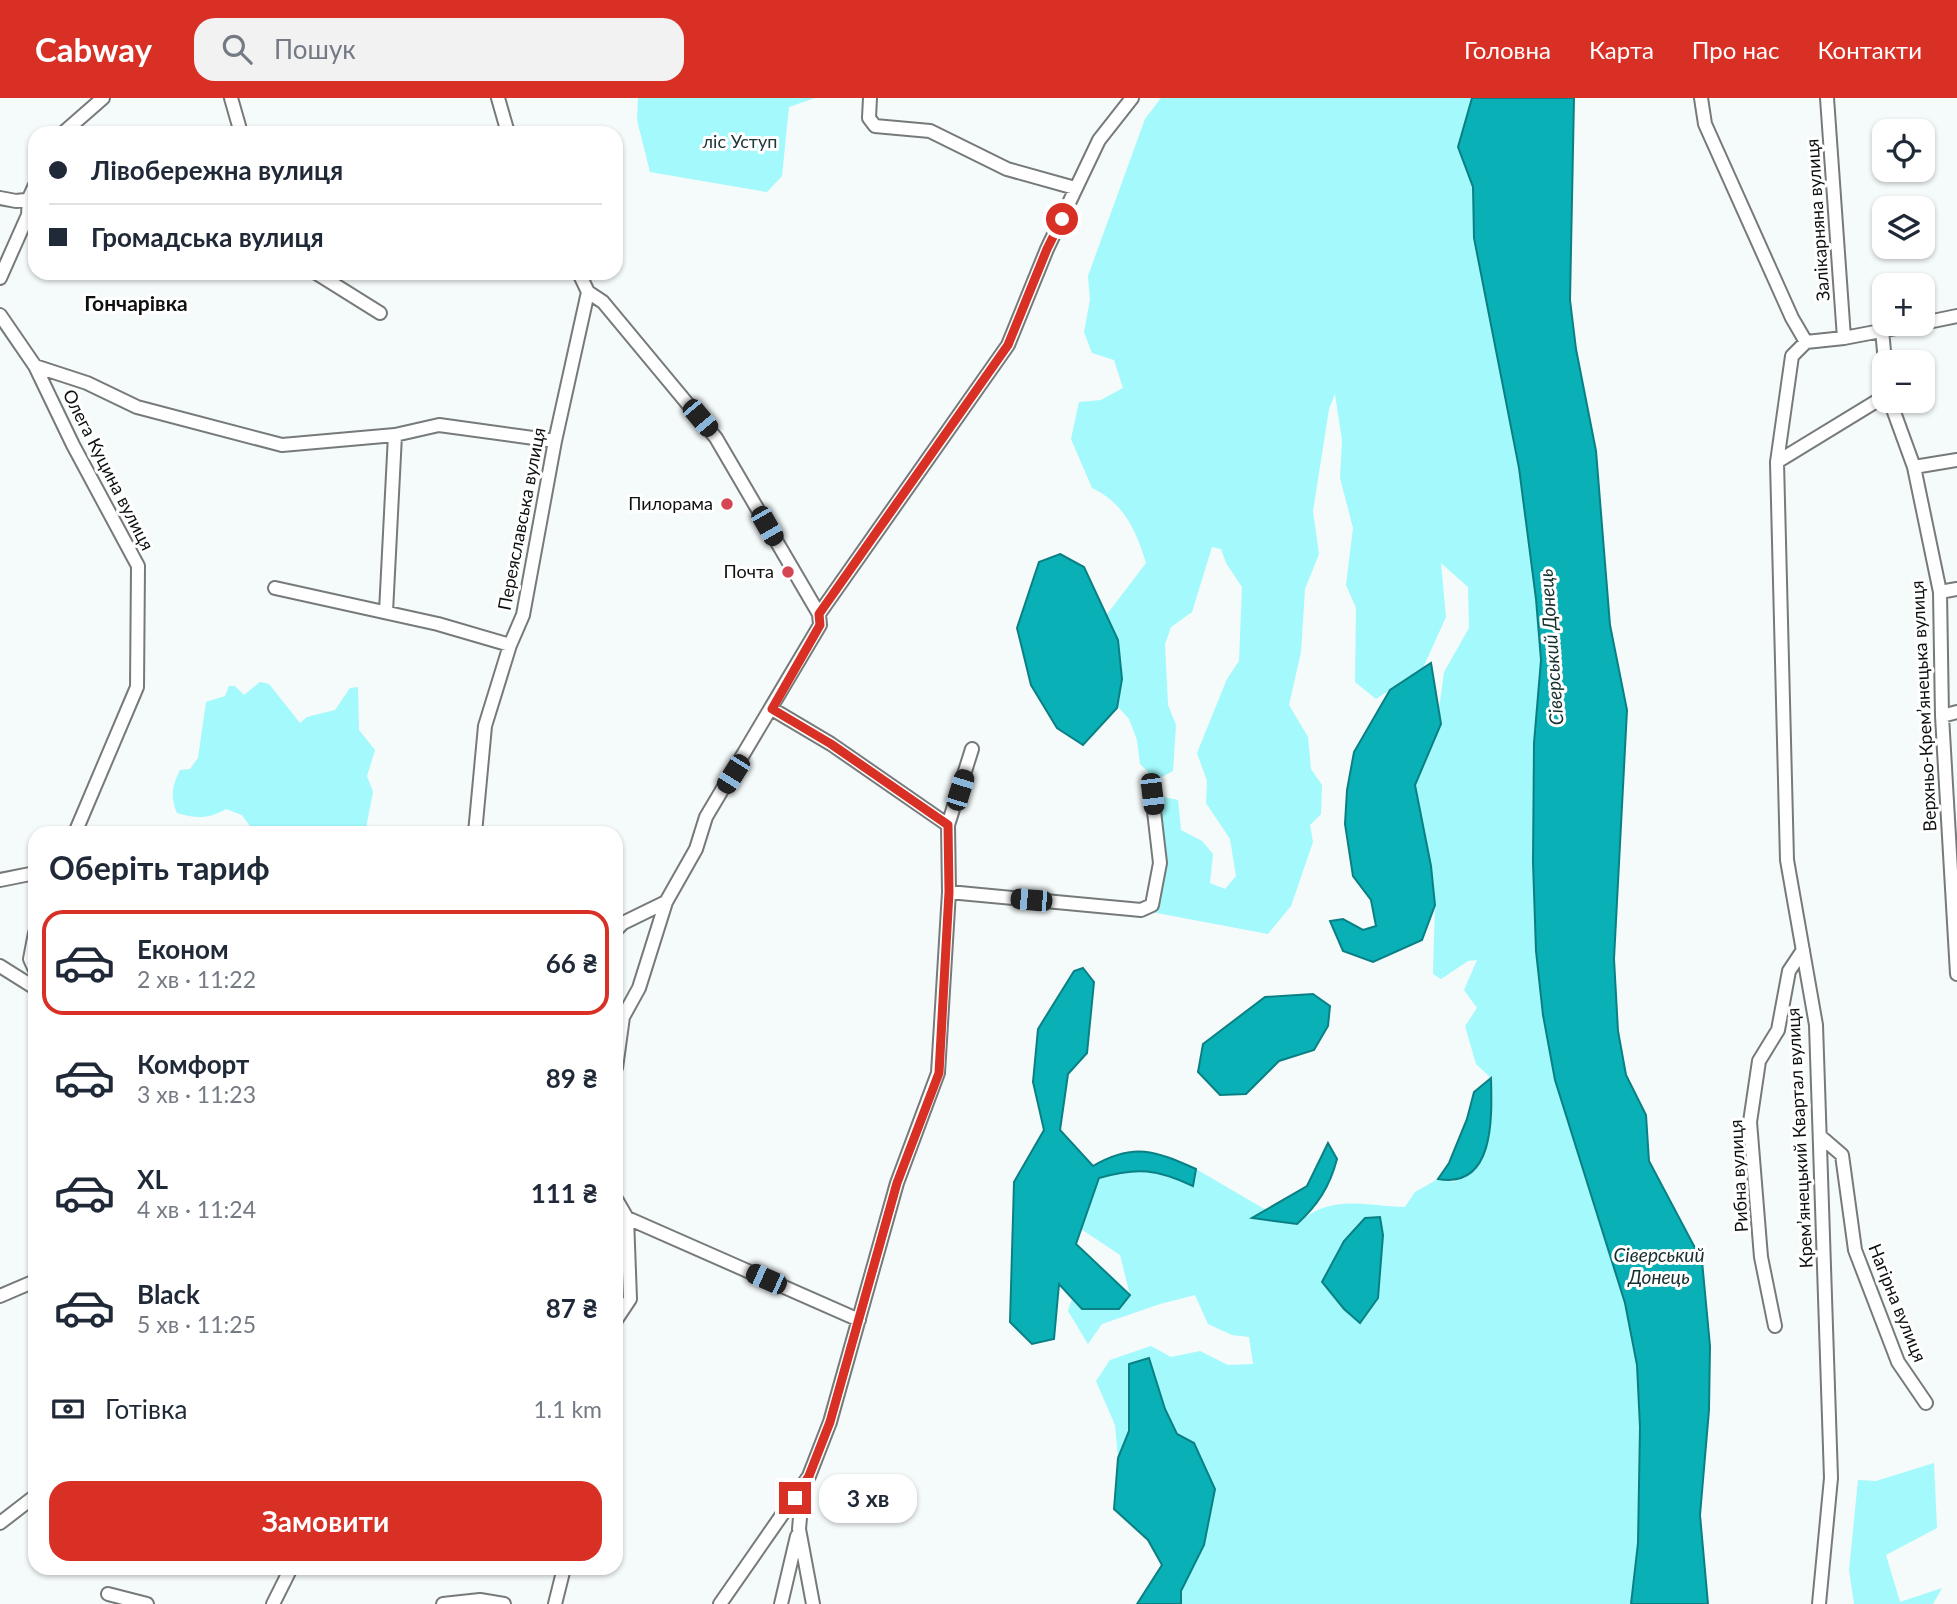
<!DOCTYPE html>
<html lang="uk">
<meta charset="utf-8">
<style>
:root{--surface:#fff;--page:#f2f2f3;--text:#1f2937;--muted:#747a83;--line:#e0e1e3;--accent:#d93025}
body{margin:0;font-family:Lato,sans-serif;background:var(--page);color:var(--text);height:100vh;display:flex;flex-direction:column;font-size:26px;white-space:nowrap}
*{box-sizing:border-box;margin:0}
p{font-size:23px;color:var(--muted)}
.icon{flex:none;width:38px;height:38px;fill:none;stroke:currentColor;stroke-width:2;stroke-linecap:round;stroke-linejoin:round}
.map{position:relative;flex:1;overflow:hidden}
.side{position:absolute;left:28px;top:728px;width:595px;height:749px;display:flex;flex-direction:column;background:var(--surface);border-radius:21px;box-shadow:0 2px 5px #0004}
.side>*{flex:none}
.top-card{position:absolute;left:28px;top:28px;width:595px;height:154px;border-radius:21px;box-shadow:0 2px 5px #0004;display:grid;align-content:center;height:154px;padding:0 21px;background:var(--surface)}
.controls{position:absolute;left:1872px;top:21px;display:grid;gap:14px}
.controls a{display:grid;place-items:center;width:63px;height:63px;border-radius:14px;background:var(--surface);box-shadow:0 2px 5px #0004;font-size:35px}
.end{position:absolute;width:32px;height:32px;margin:-16px;border:9px solid #d93025;background:#fff;box-shadow:0 0 0 4px #fff}
.from{border-radius:50%}
.bubble{position:absolute;height:49px;border-radius:21px;background:var(--surface);box-shadow:0 2px 5px #0004;font-size:23px;font-weight:700;line-height:49px;text-align:center}
.car{position:absolute;width:21px;height:42px;margin:-21px -10px;border-radius:9px;box-shadow:0 0 5px 2px #0007;background:linear-gradient(#222 24%,#8ab4d8 0 40%,#222 0 76%,#8ab4d8 0 86%,#222 0)}
.top-card b{display:flex;align-items:center;gap:24px;height:66px;font-size:26px}
.top-card b+b{border-top:2px solid var(--line)}
.top-card i{width:18px;height:18px;background:var(--text)}
ul{padding:0;list-style:none}
li{display:flex;align-items:center;gap:21px;height:105px;margin:0 14px 10px;padding:0 7px;border:4px solid transparent;border-radius:21px}
li div{flex:1}
li b{display:block;font-size:26px}
li em{font-style:normal;font-weight:700}
li.active{border-color:var(--accent)}
li>.icon{width:63px;height:63px;stroke-width:1.5}
h2{padding:0 21px;font-size:32px;line-height:84px}
.pay{display:flex;align-items:center;gap:18px;height:77px;padding:0 21px;font-size:26px}
.pay p{margin-inline-start:auto}
.cta{display:flex;gap:14px;margin-top:auto;padding:14px 21px}
.cta a{flex:1;height:80px;border-radius:21px;background:var(--accent);color:#fff;font-size:28px;font-weight:700;line-height:80px;text-align:center}
header{display:flex;align-items:center;gap:42px;box-sizing:border-box;height:98px;padding:0 35px;background:var(--accent);color:#fff}
header strong{font-size:33px}
nav{display:flex;gap:38px;margin-inline-start:auto;font-size:24px}
.search{width:490px;height:63px;background:var(--page);display:flex;align-items:center;gap:18px;box-sizing:border-box;padding:0 24px;border-radius:21px;color:var(--muted);font-size:26px}
.map>svg:first-child{display:block}
.green{fill:#a3f9fc}
.water{fill:#09b0b6;stroke:#0a8084;stroke-width:2}
.lines{fill:none;stroke-linecap:round;stroke-linejoin:round}
.minor-casing{stroke:#767a7a;stroke-width:16}
.minor{stroke:#fff;stroke-width:12}
.route{stroke:#d93025;stroke-width:9}
.poi-dot{fill:#d64553;stroke:#fff;stroke-width:2.5}
.labels{text-anchor:middle;stroke-width:6;stroke-linejoin:round;paint-order:stroke}
.park-label{font-size:18px;fill:#203839;stroke:#fff}
.street-label{font-size:18px;fill:#0e0f0f;stroke:#fff}
.poi-label{font-size:18px;fill:#0e0f0f;stroke:#fff;text-anchor:end}
.water-label{font-size:19px;font-style:italic;fill:#172e2f;stroke:#fff}
.quarter-label{font-size:21px;font-weight:bold;fill:#0e0f0f;stroke:#fff}
</style>
<header>
<strong>Cabway</strong>
<div class="search"><svg class="icon" aria-label="search" viewBox="0 0 24 24"><circle cx="10" cy="10" r="6"/><path d="M15 15l6 6"/></svg>Пошук</div>
<nav><a>Головна</a><a>Карта</a><a>Про нас</a><a>Контакти</a></nav>
</header>
<div class="map">
<svg width="1957" height="1506" viewBox="0 0 1957 1506">
<rect width="100%" height="100%" fill="#f5fafa"/>
<path class="green" d="M638 0H815L789 9 782 78 767 94 650 74 637 22Z
M1161 0H1472L1470 16 1460 39 1461 58 1471 76 1473 89 1474 140 1519 370 1536 501 1541 562 1534 645 1533 764 1543 917 1555 982 1625 1205 1637 1267 1640 1329 1638 1445 1631 1506H1181V1493L1204 1447 1194 1345 1177 1336 1165 1311 1129 1266V1333L1118 1360 1115 1327 1096 1283 1110 1262 1151 1248 1171 1259 1200 1253 1228 1267 1253 1266 1249 1239 1232 1237 1208 1226 1195 1197 1160 1206 1102 1226 1088 1246 1068 1213 1072 1201 1082 1211 1130 1197 1120 1157 1081 1131 1099 1080C1137 1070 1157 1071 1193 1088L1196 1071 1266 1112 1253 1120 1297 1126C1332 1095 1363 1108 1405 1109L1415 1094 1438 1081 1455 1084 1491 980 1476 966 1465 928 1477 910 1464 892 1477 862 1468 863 1441 881 1433 876 1435 807 1431 768 1415 687 1441 626 1439 611 1444 574 1469 530 1468 489 1441 465 1446 519 1423 570 1376 601 1355 584 1356 510 1346 487 1353 430 1340 380 1342 342 1335 296 1329 311 1313 413 1319 456 1305 491 1301 554 1289 607 1308 639 1311 671 1322 687 1321 716 1310 727 1313 744 1291 808 1268 836 1141 812 1152 807 1159 698 1178 702 1181 732 1202 743 1213 756 1210 785 1225 791 1236 778 1230 741 1206 705 1207 683 1197 655 1227 581 1239 563 1242 489 1226 465 1221 451 1212 449 1192 514 1171 529 1165 546 1168 607 1176 627 1173 673 1156 682 1140 666 1137 642 1129 621 1100 589 1095 532 1146 465C1136 432 1124 405 1092 390L1071 341 1079 304 1101 302 1123 290 1114 262 1092 255 1084 234 1090 202 1088 178 1145 21Z
M260 584 269 586 300 625 307 619 335 612 350 590 358 589 359 632 375 652 367 678 373 694 365 735H291L277 730 255 735 242 717 226 711C208 721 197 721 177 715 170 699 172 688 180 672L190 671 198 660 206 604 225 598 229 588H235L244 597Z
M1934 1365 1937 1430 1886 1457 1900 1504 1942 1490 1933 1506H1854L1849 1472 1858 1382 1876 1383Z"/>
<path class="water" d="M1472 0H1574L1570 202 1576 251 1596 353 1610 527 1627 612 1614 861 1618 933 1626 977 1646 1017 1649 1063 1702 1163 1710 1248 1709 1312 1700 1417 1708 1506H1631L1638 1445 1640 1329 1637 1267 1625 1205 1555 982 1543 917 1536 853 1533 764 1534 645 1541 562 1536 501 1519 370 1474 140 1473 89 1458 49Z
M1060 456 1084 469 1118 542 1122 581 1117 610 1083 647 1057 630 1031 587 1017 530 1039 464Z
M1431 565 1441 626 1415 687 1431 768 1435 807 1422 842 1373 864 1343 853 1330 823 1343 821 1363 832 1376 828 1371 802 1353 778 1345 726 1347 692 1354 654 1390 592Z
M1083 870 1094 884 1087 955 1068 976 1060 1032 1093 1068C1134 1044 1155 1053 1196 1071L1193 1088C1157 1071 1137 1069 1099 1080L1076 1146 1130 1197 1119 1211H1082L1059 1186 1054 1241 1032 1246 1010 1224 1014 1084 1044 1032 1033 984 1038 931 1074 873Z
M1313 896 1330 908 1328 928 1314 952 1279 963 1246 996 1220 997 1198 974 1203 946 1265 899Z
M1491 980C1492 1019 1495 1091 1438 1081L1449 1065 1467 1021 1474 994Z
M1328 1045 1337 1061C1330 1088 1318 1107 1297 1126L1252 1120 1307 1088Z
M1380 1119 1383 1137 1378 1200 1360 1225 1344 1211 1322 1184 1344 1143 1365 1120Z
M1149 1260 1165 1311 1177 1336 1194 1345 1215 1391 1204 1447 1181 1493V1506H1137L1162 1467 1148 1442 1114 1411 1118 1360 1129 1333V1266Z"/>
<g class="lines">
<defs>
<path id="minor" d="M231 0 241 35
M498 0 508 35
M870 0 869 20 875 28 930 33 1007 71 1075 90
M1701 0 1705 26 1792 220 1806 244
M1827 0 1844 240
M63 35 103 0
M0 100 16 103 35 101
M316 175 380 215
M579 175 588 194 603 204 716 340 819 516
M0 180 28 117 29 100 35 87
M0 217 35 268 87 285 137 309 282 347 395 337 439 327 555 343
M1923 225 1957 218
M1882 232 1885 264
M35 268 73 347 138 468 137 589 75 735
M1890 303 1914 369 1940 494 1942 618 1957 876
M1777 364 1885 298
M1914 369 1957 362
M275 490 438 526 510 547
M1940 494 1957 491
M386 514 395 337
M772 611 831 646 948 727
M1942 618 1957 614
M475 735 485 628 510 547 523 517 555 343 588 194
M0 782 35 775
M949 794 1141 812 1152 807 1160 765 1152 696
M616 832 623 825 666 804
M35 835 30 861 35 872
M0 868 35 890
M616 970 623 919 639 890 666 804 696 751 706 719 820 527 819 516 1008 247 1047 151 1099 42 1132 0
M1820 1038 1842 1057 1855 1152 1898 1264 1926 1305
M616 1101 627 1120 630 1201 616 1222
M616 1115 859 1222
M0 1198 35 1183
M1775 1228 1761 1159 1750 1024 1759 963 1778 932 1789 873 1803 852
M795 1400 801 1408 799 1431 813 1506
M0 1425 35 1398
M108 1496 147 1506
M273 1506 291 1470
M443 1506 480 1502 504 1506
M555 1506 564 1470
M720 1506 809 1378 830 1324 897 1085 938 975 949 794 948 727 972 651
M781 1506 797 1438
M1819 1506 1831 1380 1816 927 1787 762 1777 364 1792 258 1806 244 1844 240 1917 226"/>
</defs>
<use href="#minor" class="minor-casing"/>
<use href="#minor" class="minor"/>
</g>
<g class="lines">
<path class="route" d="M795 1400 809 1378 830 1324 897 1085 939 975 949 794 948 727 831 646 772 611 820 527 819 516 1008 247 1047 151 1062 121"/>
</g>
<g class="poi-dot">
<circle cx="727" cy="406" r="7"/>
<circle cx="788" cy="474" r="7"/>
</g>
<g class="labels">
<g class="park-label">
<text x="740" y="50">ліс Уступ</text>
</g>
<g class="street-label">
<text transform="translate(1818 122) rotate(-94)" y="6">Залікарняна вулиця</text>
<text transform="translate(108 372) rotate(63)" y="6">Олега Куцина вулиця</text>
<text transform="translate(522 421) rotate(-79)" y="6">Переяславська вулиця</text>
<text transform="translate(1924 608) rotate(-93)" y="6">Верхньо-Крем’янецька вулиця</text>
<text transform="translate(1800 1040) rotate(-93)" y="6">Крем’янецький Квартал вулиця</text>
<text transform="translate(1739 1078) rotate(-93)" y="6">Рибна вулиця</text>
<text transform="translate(1897 1205) rotate(68)" y="6">Нагірна вулиця</text>
</g>
<g class="poi-label">
<text x="713" y="412">Пилорама</text>
<text x="774" y="480">Почта</text>
</g>
<g class="water-label">
<text transform="translate(1551 549) rotate(-94)" y="7">Сіверський Донець</text>
<text x="1659" y="1164">Сіверський<tspan x="1659" dy="22">Донець</tspan></text>
</g>
<g class="quarter-label">
<text x="136" y="213">Гончарівка</text>
</g>
</g>
</svg>
<div class="controls">
<a><svg class="icon" aria-label="locate" viewBox="0 0 24 24"><circle cx="12" cy="12" r="6"/><path d="M12 2v4M12 18v4M2 12h4M18 12h4"/></svg></a>
<a><svg class="icon" aria-label="layers" viewBox="0 0 24 24"><path d="M12 4l9 5-9 5-9-5zM3 14l9 5 9-5"/></svg></a>
<a>+</a>
<a>−</a>
</div>
<i class="end from" style="left:1062px;top:121px"></i>
<i class="end" style="left:795px;top:1400px"></i>
<div class="bubble" style="left:819px;top:1376px;width:98px">3 хв</div>
<i class="car" style="left:700px;top:320px;rotate:140deg"></i>
<i class="car" style="left:767px;top:428px;rotate:150deg"></i>
<i class="car" style="left:733px;top:676px;rotate:212deg"></i>
<i class="car" style="left:960px;top:692px;rotate:17deg"></i>
<i class="car" style="left:1152px;top:696px;rotate:173deg"></i>
<i class="car" style="left:1031px;top:802px;rotate:275deg"></i>
<i class="car" style="left:766px;top:1181px;rotate:294deg"></i>
<div class="top-card">
<b><i class="from"></i>Лівобережна вулиця</b>
<b><i></i>Громадська вулиця</b>
</div>
<section class="side">
<h2>Оберіть тариф</h2>
<ul>
<li class="active"><svg class="icon" aria-label="car" viewBox="0 0 24 24"><path d="M5 17H2v-5l4-1 3-4h7l3 4 3 1v5h-3M9 17h6M6 11h13"/><circle cx="7" cy="17" r="2"/><circle cx="17" cy="17" r="2"/></svg><div><b>Економ</b><p>2 хв · 11:22</p></div><em>66 ₴</em></li>
<li><svg class="icon" aria-label="car" viewBox="0 0 24 24"><path d="M5 17H2v-5l4-1 3-4h7l3 4 3 1v5h-3M9 17h6M6 11h13"/><circle cx="7" cy="17" r="2"/><circle cx="17" cy="17" r="2"/></svg><div><b>Комфорт</b><p>3 хв · 11:23</p></div><em>89 ₴</em></li>
<li><svg class="icon" aria-label="car" viewBox="0 0 24 24"><path d="M5 17H2v-5l4-1 3-4h7l3 4 3 1v5h-3M9 17h6M6 11h13"/><circle cx="7" cy="17" r="2"/><circle cx="17" cy="17" r="2"/></svg><div><b>XL</b><p>4 хв · 11:24</p></div><em>111 ₴</em></li>
<li><svg class="icon" aria-label="car" viewBox="0 0 24 24"><path d="M5 17H2v-5l4-1 3-4h7l3 4 3 1v5h-3M9 17h6M6 11h13"/><circle cx="7" cy="17" r="2"/><circle cx="17" cy="17" r="2"/></svg><div><b>Black</b><p>5 хв · 11:25</p></div><em>87 ₴</em></li>
</ul>
<div class="pay"><svg class="icon" aria-label="cash" viewBox="0 0 24 24"><path d="M3 7h18v10H3z"/><circle cx="12" cy="12" r="2"/></svg>Готівка<p>1.1 km</p></div>
<div class="cta"><a>Замовити</a></div>
</section>
</div>
